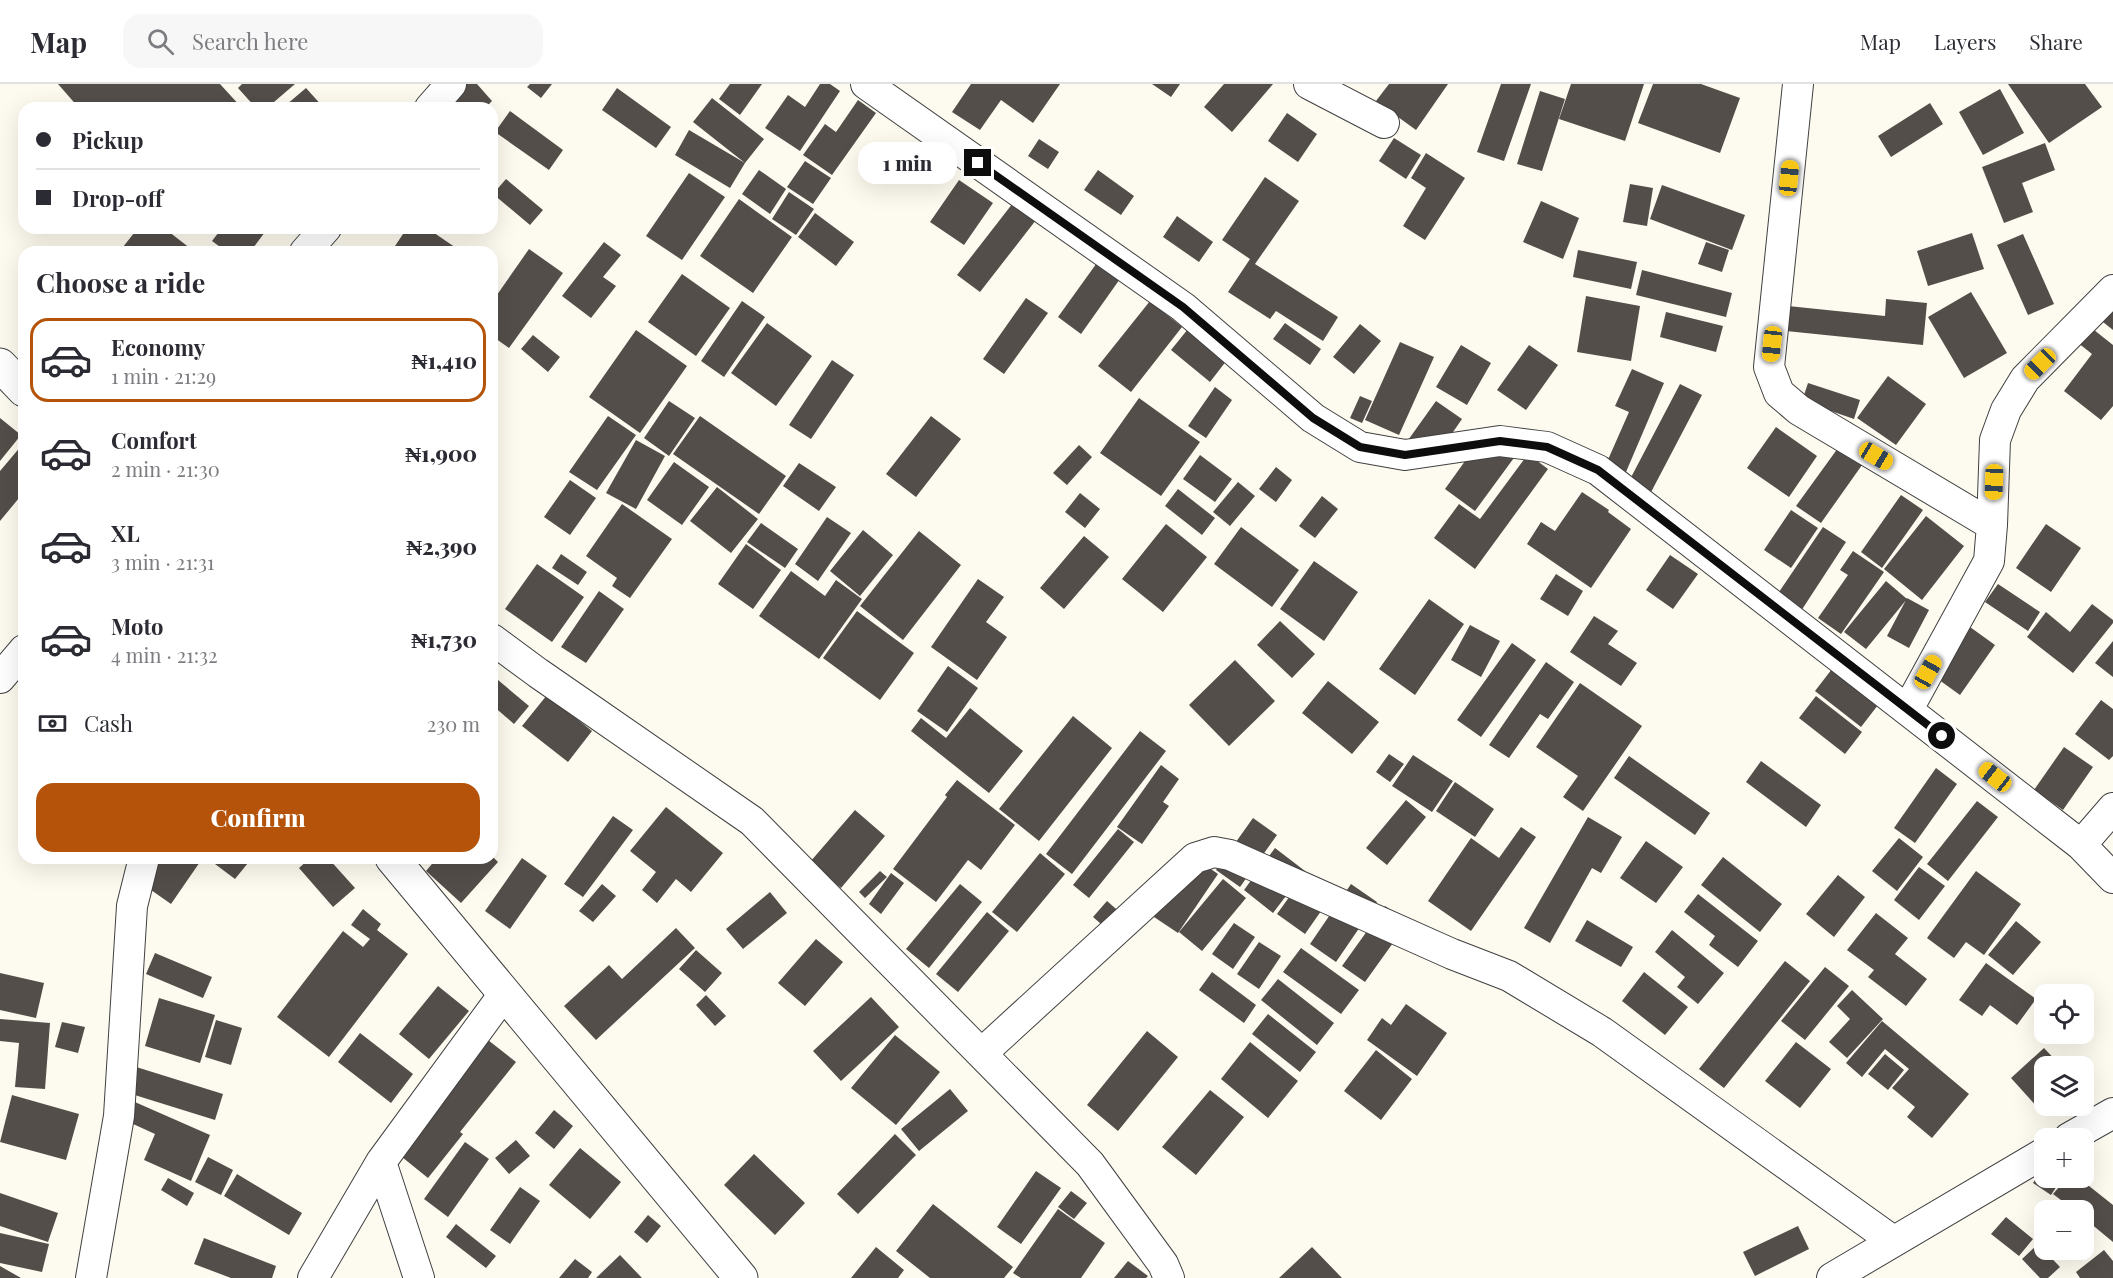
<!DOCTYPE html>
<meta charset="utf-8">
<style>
:root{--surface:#fff;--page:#f7f7f7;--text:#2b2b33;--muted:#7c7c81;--line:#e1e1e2;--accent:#b45309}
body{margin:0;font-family:"Playfair Display",serif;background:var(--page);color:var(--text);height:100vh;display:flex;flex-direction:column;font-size:22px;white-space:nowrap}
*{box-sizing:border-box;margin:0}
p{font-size:20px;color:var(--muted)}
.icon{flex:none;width:33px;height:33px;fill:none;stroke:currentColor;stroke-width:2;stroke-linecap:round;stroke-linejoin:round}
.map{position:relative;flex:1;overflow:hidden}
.panel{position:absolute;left:18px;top:162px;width:480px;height:618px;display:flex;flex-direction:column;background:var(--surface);border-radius:18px;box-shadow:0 6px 24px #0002}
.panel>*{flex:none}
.guide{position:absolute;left:18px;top:18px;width:480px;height:132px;border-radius:18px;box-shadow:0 6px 24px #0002;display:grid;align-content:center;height:132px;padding:0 18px;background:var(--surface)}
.controls{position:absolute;left:2034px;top:900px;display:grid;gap:12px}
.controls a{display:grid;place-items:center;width:60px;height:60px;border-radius:12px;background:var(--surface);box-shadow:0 6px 24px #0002;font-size:30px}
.end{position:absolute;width:27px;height:27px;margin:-14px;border:8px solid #0d0d0d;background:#fff;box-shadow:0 0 0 3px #fff}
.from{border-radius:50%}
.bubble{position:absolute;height:42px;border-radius:18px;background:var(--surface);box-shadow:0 6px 24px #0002;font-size:20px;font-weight:800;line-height:42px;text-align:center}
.car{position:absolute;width:18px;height:36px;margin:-18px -9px;border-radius:8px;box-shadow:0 0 4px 2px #0007;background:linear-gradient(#f5c518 24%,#345 0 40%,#f5c518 0 76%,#345 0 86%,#f5c518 0)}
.guide b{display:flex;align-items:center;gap:21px;height:57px;font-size:22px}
.guide b+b{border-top:2px solid var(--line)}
.guide i{width:15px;height:15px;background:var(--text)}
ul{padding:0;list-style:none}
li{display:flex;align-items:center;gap:18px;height:84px;margin:0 12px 9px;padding:0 6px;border:3px solid transparent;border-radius:18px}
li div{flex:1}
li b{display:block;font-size:22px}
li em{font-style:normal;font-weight:800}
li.on{border-color:var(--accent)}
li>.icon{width:54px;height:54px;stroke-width:1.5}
h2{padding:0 18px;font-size:27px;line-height:72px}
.pay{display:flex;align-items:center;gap:15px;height:66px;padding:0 18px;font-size:22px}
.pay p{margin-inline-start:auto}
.action{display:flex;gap:12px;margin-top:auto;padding:12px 18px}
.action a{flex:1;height:69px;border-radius:18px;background:var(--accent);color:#fff;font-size:24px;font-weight:800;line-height:69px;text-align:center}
header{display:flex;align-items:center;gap:36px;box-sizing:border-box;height:84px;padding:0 30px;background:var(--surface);border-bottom:2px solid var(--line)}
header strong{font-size:28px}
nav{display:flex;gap:33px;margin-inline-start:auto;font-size:21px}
.search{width:420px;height:54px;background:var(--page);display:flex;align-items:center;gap:15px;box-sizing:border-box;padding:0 21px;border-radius:18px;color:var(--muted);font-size:22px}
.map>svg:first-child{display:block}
.building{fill:#544e4a}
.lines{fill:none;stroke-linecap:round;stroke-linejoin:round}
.minor-casing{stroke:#404040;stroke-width:32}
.tertiary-casing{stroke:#404040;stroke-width:35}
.minor{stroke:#fff;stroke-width:30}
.tertiary{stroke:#fff;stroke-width:33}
.route{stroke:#0d0d0d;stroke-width:8}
</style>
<header>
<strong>Map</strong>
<div class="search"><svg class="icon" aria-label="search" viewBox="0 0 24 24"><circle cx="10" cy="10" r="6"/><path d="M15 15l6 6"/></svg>Search here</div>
<nav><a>Map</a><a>Layers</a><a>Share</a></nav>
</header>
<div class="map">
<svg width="2113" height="1194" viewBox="0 0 2113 1194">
<rect width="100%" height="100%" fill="#fdfbef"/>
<path class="building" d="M58 0H220L242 24H79Z
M242 0H295L267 24H256L238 4Z
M464 0H477L492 17 485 24H460L450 13Z
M530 0H552L541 14 527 3Z
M730 0H762L740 31 719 15Z
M820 0H830L840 7 800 67 765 44 788 11 805 23Z
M971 0H1060L1033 39 1001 16 980 46 952 28Z
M1152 0H1180L1171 13Z
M1224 0H1273L1232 48 1204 23Z
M1389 0H1448L1416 46 1376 17Z
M1501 0H1531L1504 77 1477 68Z
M1571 0H1644L1625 57 1559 35Z
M1653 0H1701L1740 14 1720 69 1638 39Z
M2008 0H2085L2102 23 2049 59Z
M306 4 324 24H289L286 21Z
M617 4 671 43 656 64 602 26Z
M2000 5 2024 49 1983 71 1959 28Z
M1540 7 1565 15 1542 87 1517 80Z
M712 14 764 55 745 79 730 104 675 71 689 46 745 79 693 38Z
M858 16 876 29 832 91 803 71 825 40 836 48Z
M1930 19 1943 40 1891 73 1878 52Z
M510 27 563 66 549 86 495 48Z
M1287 29 1317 50 1298 78 1268 57Z
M1394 54 1421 71 1406 95 1379 77Z
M1039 55 1059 68 1048 85 1028 72Z
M2045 59 2055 86 2022 99 2033 128 2004 139 1982 83Z
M1426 69 1465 94 1425 156 1403 142 1426 104 1411 94Z
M805 77 831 94 813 120 787 103Z
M759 86 786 105 770 130 742 110Z
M1098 86 1134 112 1121 131 1084 106Z
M689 89 725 113 682 176 646 152Z
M1265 93 1299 117 1255 180 1338 233 1323 257 1276 227 1270 235 1228 208 1250 175 1222 156Z
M506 95 543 126 530 141 493 110Z
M959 96 993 119 964 161 930 138Z
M1630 100 1653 104 1647 142 1623 138Z
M1662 101 1745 131 1732 166 1650 135Z
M789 108 814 125 796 151 772 135Z
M1020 110 1043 127 980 208 957 191Z
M739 115 792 153 753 209 700 172Z
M1541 117 1579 134 1563 175 1523 158Z
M815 129 854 158 836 182 798 153Z
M1177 132 1213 158 1199 178 1163 153Z
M138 144H164L195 168H119Z
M222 144H268L250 168H227L212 157Z
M407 144H427L462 168H391Z
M1972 149 1984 185 1928 202 1917 167Z
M2023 150 2054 220 2028 231 1997 161Z
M604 158 621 171 603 193 616 202 591 234 562 212Z
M1706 158 1729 166 1722 188 1698 180Z
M529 165 563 189 509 264 492 252V218Z
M1578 166 1637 178 1631 205 1573 193Z
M1104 169 1127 185 1081 250 1058 233Z
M1642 186 1732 209 1726 233 1636 211Z
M682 190 730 224 696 272 648 238Z
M1971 208 2007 269 1964 294 1928 233Z
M1586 212 1640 222 1631 277 1577 268Z
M1026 214 1048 229 1004 290 983 275Z
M1886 215 1927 219 1923 261 1786 247 1788 222 1885 232Z
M742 217 765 233 724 293 701 277Z
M1150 217 1182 243 1131 308 1098 282Z
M2113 226V246L2103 238Z
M1666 228 1723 242 1716 268 1660 253Z
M767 239 812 272 776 322 731 289Z
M1285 239 1321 265 1310 281 1273 255Z
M1360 240 1381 257 1354 290 1333 273Z
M2089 242 2113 261V322L2101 336 2064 307 2092 270 2077 258Z
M1188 245 1227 276 1210 298 1171 266Z
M636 246 687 282 640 349 589 313Z
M533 251 560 273 548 288 521 265Z
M1400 258 1434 273 1399 351 1365 336Z
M1461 261 1491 279 1467 321 1436 303Z
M1529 261 1558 281 1526 326 1497 306Z
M832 276 854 291 811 355 789 341Z
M1632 285 1664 299 1623 395 1603 387 1629 328 1615 322Z
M1888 292 1926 320 1896 361 1857 334Z
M1808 299 1860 316 1854 335 1802 317Z
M1680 300 1702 311 1649 412 1627 401Z
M1215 303 1232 316 1206 354 1188 342Z
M1360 312 1372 317 1362 339 1350 334Z
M1139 314 1200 358 1161 412 1100 369Z
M669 317 695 334 669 372 644 354Z
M1436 317 1462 335 1433 377 1406 359Z
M608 332 636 351 597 406 569 388Z
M700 332 786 392 759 430 673 370Z
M931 332 961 355 916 413 886 390Z
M0 334 21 351 0 377Z
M1776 343 1817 372 1789 413 1747 384Z
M1488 345 1519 367 1475 427 1445 405Z
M636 356 665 372 636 425 606 409Z
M22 361 24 363V408L0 437V387Z
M1079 361 1092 373 1067 401 1053 389Z
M1838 364 1862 381 1821 439 1796 422Z
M1528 370 1548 385 1475 485 1434 454 1459 420 1480 435Z
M1200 371 1232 395 1215 418 1183 395Z
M674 378 709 403 682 441 647 416Z
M799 379 836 403 819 427 783 402Z
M1276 383 1292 396 1276 418 1259 405Z
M570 396 596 414 570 451 544 433Z
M1238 398 1255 412 1230 442 1213 428Z
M717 403 758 435 731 469 690 437Z
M1178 405 1215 434 1202 451 1165 422Z
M1582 408 1609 426 1608 428 1631 445 1591 504 1527 460 1541 438 1555 447Z
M1080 409 1100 425 1085 444 1065 428Z
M1901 411 1923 426 1882 484 1861 468Z
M1322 412 1338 425 1315 454 1299 442Z
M622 420 672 455 630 514 612 502 617 494 586 472Z
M1791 426 1818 444 1791 484 1764 466Z
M1926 432 1964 462 1922 516 1884 485Z
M827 433 851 449 818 497 795 480Z
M761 439 798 465 785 484 747 458Z
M1166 440 1207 473 1163 528 1122 495Z
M2046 440 2081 464 2051 508 2016 484Z
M1241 443 1299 486 1272 523 1214 480Z
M1823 443 1846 458 1801 527 1777 511Z
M863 446 893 471 860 512 830 487Z
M919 447 961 481 903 556 860 522Z
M1084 452 1109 473 1064 525 1040 504Z
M746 460 781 486 753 525 718 500Z
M1853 467 1884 488 1841 550 1818 534 1848 491 1840 486Z
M561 470 587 488 578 501 552 484Z
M1670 471 1698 490 1673 525 1646 506Z
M1314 477 1358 508 1324 557 1280 525Z
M537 480 584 513 552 558 505 525Z
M791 487 825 512 836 496 862 515 819 575 759 532Z
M1556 490 1583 507 1568 532 1540 515Z
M978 495 1004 513 986 538 1007 553 977 596 931 563Z
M1886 497 1907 515 1866 565 1844 548Z
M1998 500 2040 528 2028 547 1985 518Z
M599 507 624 525 586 579 561 563Z
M1907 514 1929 526 1909 564 1887 552Z
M1429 515 1464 540 1415 611 1379 585Z
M2092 520 2113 536V539L2073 589 2027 553 2046 528 2070 548Z
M857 527 914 569 880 616 823 574Z
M1594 532 1618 547 1608 560 1637 579 1621 602 1570 568Z
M1280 537 1315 570 1292 594 1257 561Z
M1470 541 1500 557 1481 593 1451 576Z
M1970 543 1995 561 1960 611 1935 593Z
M2113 557V593L2095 579Z
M1512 559 1536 576 1481 653 1457 636Z
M1235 576 1275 617 1229 662 1189 621Z
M1546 578 1574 598 1548 635 1540 630 1509 674 1489 661Z
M948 582 978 604 947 648 917 627Z
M1832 585 1878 621 1861 643 1815 607Z
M492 591 529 622 514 640 492 621Z
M1328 597 1379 638 1352 670 1302 629Z
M1580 599 1642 642 1583 727 1563 713 1578 692 1536 663Z
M547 611 592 647 568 678 522 642Z
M1816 612 1862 648 1845 670 1799 634Z
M2101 616 2113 625V672L2109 676 2075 650Z
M970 624 1023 667 989 709 911 647 921 634 946 654Z
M1073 632 1112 664 1039 757 999 725Z
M1140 647 1166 667 1072 790 1046 770Z
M2064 663 2093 683 2063 726 2034 706Z
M1389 670 1404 680 1390 698 1376 688Z
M1413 671 1453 697 1432 728 1392 702Z
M1629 672 1710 729 1695 751 1614 694Z
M1761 677 1821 721 1806 743 1746 698Z
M1161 681 1179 695 1163 718 1169 722 1142 760 1117 743Z
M1936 684 1957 700 1915 759 1894 744Z
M957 696 1015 741 981 786 968 776 936 818 893 785 947 713 945 711Z
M1455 698 1494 725 1475 753 1436 727Z
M1406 716 1426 733 1387 781 1366 764Z
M1977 717 1998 733 1948 797 1927 780Z
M666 723 723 769 691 808 676 795 657 819 642 806 656 788 630 767Z
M855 726 885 752 841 804 810 778Z
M613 732 633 746 583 813 564 800Z
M1588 733 1622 753 1601 789 1592 784 1550 859 1524 844Z
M1253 734 1277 751 1240 803 1216 786Z
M1521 743 1536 753 1471 847 1428 817 1471 754 1499 774Z
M1118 745 1134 758 1089 814 1073 801Z
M1899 754 1923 773 1897 807 1872 787Z
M1646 757 1683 783 1656 819 1620 794Z
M1275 764 1305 787 1273 829 1244 806Z
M1040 769 1065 790 1017 848 992 828Z
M492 772 498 778 461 819 426 787 437 774H492Z
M1723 773 1782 820 1760 848 1701 801Z
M158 774 202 775 171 820 141 799Z
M219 774H252L235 795 215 780Z
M310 774H328L355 804 333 823 299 784Z
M522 774 547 792 510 845 485 827Z
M1195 774 1218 790 1178 849 1154 833Z
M1919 783 1945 802 1919 836 1894 816Z
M880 787 887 793 865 814 859 808Z
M1976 787 2021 820 1984 871 1966 858 1954 874 1927 854Z
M891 789 904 799 881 830 869 820Z
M1305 791 1333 810 1305 850 1277 830Z
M1838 791 1865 813 1834 853 1806 830Z
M1223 795 1246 814 1202 867 1179 848Z
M602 800 616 812 593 838 579 827Z
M960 800 982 818 929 884 906 865Z
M1351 800 1377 818 1336 878 1310 860Z
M770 808 787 829 743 865 726 845Z
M1698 810 1758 857 1738 883 1709 861 1715 852 1684 828Z
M1107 817 1131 838 1116 853 1093 833Z
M1385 822 1408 838 1365 898 1342 882Z
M363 825 381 840 377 846 408 870 329 973 277 933 343 847 363 863 370 855 351 841Z
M987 828 1009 847 958 908 936 890Z
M1876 829 1908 854 1895 870 1927 895 1906 922 1868 893 1874 886 1847 866Z
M1587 836 1633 863 1621 883 1575 857Z
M2016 837 2041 858 2013 891 1988 871Z
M1234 839 1255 853 1233 885 1212 870Z
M676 844 695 864 596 956 564 922 609 881 622 895Z
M1672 846 1724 889 1698 920 1677 903 1685 893 1655 868Z
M816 855 843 878 805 922 778 899Z
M1259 858 1281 872 1259 905 1237 890Z
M1301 864 1359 906 1341 930 1283 888Z
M696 866 722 889 705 908 679 885Z
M155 869 212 893 203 914 146 890Z
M1785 877 1810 897 1724 1004 1699 985Z
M1986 879 2036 915 2017 941 1990 921 1982 932 1959 916Z
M1825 883 1849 902 1805 956 1781 937Z
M1212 888 1256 921 1244 939 1199 906Z
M1644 888 1688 923 1665 951 1622 917Z
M0 889 44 899 36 934 0 926Z
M1278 895 1334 939 1317 961 1261 916Z
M438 902 469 927 429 975 399 950Z
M1852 906 1883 935 1847 974 1829 958 1850 935 1837 922Z
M706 911 726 932 715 942 696 921Z
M871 913 899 943 841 997 813 967Z
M159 914 215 931 200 979 145 962Z
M1406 920 1447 949 1417 992 1367 956 1382 934 1391 941Z
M1268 930 1316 968 1300 988 1252 950Z
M0 935 50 939 45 1005 15 1003 19 959 0 957Z
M216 936 242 944 231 981 205 973Z
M1882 937 1969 1010 1932 1054 1907 1033 1915 1023 1892 1004 1909 985 1885 965 1862 993 1846 979Z
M62 938 85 943 78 969 55 963Z
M1147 947 1178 973 1118 1047 1087 1021Z
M360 949 413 990 391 1019 338 978Z
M895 951 940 988 896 1041 851 1004Z
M488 956 516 978 460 1048 463 1050 428 1094 397 1069Z
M1250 958 1298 997 1268 1034 1221 995Z
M1796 958 1831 985 1800 1024 1765 997Z
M2044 964 2061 982H2044V1022L2040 1026 2011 994Z
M1376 966 1412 995 1381 1036 1344 1007Z
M1885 970 1904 986 1888 1006 1868 990Z
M133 982 223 1010 215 1036 125 1008Z
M950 1005 968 1027 919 1067 901 1045Z
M1210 1006 1244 1033 1196 1091 1162 1063Z
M12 1011 79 1030 66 1076 0 1058Z
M128 1015 210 1051 191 1097 144 1076 155 1050 120 1034Z
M554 1026 573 1042 554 1065 535 1049Z
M895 1050 916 1071 858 1130 837 1110Z
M516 1056 530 1072 509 1090 495 1074Z
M465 1058 489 1075 448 1133 424 1115Z
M580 1064 621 1098 590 1135 549 1101Z
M754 1070 805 1119 775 1151 724 1101Z
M208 1073 233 1086 221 1111 195 1098Z
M2044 1082V1094H2062L2051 1111 2033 1099Z
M1036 1087 1061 1104 1021 1160 997 1143Z
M237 1090 302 1129 289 1151 224 1112Z
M168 1094 194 1109 187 1122 161 1106Z
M2067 1094H2079L2113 1121V1158L2084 1134V1126H2074L2053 1110Z
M520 1103 540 1117 510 1160 490 1146Z
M1071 1107 1087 1119 1074 1135 1058 1123Z
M0 1109 58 1129 48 1158 0 1142Z
M933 1120 1013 1183 1004 1194H930L896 1167Z
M1058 1125 1105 1159 1081 1194H1021L1013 1189Z
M2044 1125V1146L2034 1138Z
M648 1131 661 1142 647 1159 634 1148Z
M2006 1133 2033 1155 2019 1172 1991 1150Z
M456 1140 496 1172 486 1184 446 1153Z
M1798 1142 1809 1165 1755 1192 1743 1168Z
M0 1149 49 1160 42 1188 0 1179Z
M204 1154 276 1182 272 1194H231L194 1180Z
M2038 1160 2060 1183 2048 1194H2040L2022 1175Z
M876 1163 904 1186 898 1194H851Z
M1312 1163 1342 1194H1279Z
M2104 1166 2113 1177V1194H2080L2076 1188Z
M620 1171 642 1194H596Z
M575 1175 592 1188 588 1194H559Z
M1128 1177 1148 1192 1146 1194H1114Z
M0 1182 21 1194H0Z"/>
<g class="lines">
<defs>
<path id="minor" d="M866 0 1183 223 1313 334 1360 363 1405 371 1500 357 1547 363 1598 386 2081 761 2113 794
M1309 0 1384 39
M1798 0 1769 283 1779 309 1799 326 1992 441
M430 24 451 0
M305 168 326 144
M492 555 538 589 752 737 1090 1080 1163 1180 1169 1194
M0 594 24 566
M1908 625 1989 477 1992 441 1995 356 2006 326 2025 295 2113 206
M2081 761 2113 724
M982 969 1195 774 1214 768 1230 771 1452 870 1509 892 1602 948 1893 1157
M2069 1054 2113 1029
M381 1078 419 1194
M91 1194 119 1032 132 822 144 774
M313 1194 381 1078 504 910
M1832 1194 2044 1069"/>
<path id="tertiary" d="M0 281 24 306
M392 774 741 1194"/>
</defs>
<use href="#minor" class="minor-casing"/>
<use href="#tertiary" class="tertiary-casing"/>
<use href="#minor" class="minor"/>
<use href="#tertiary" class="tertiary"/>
</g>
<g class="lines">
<path class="route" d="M978 79 1183 223 1313 334 1360 363 1405 371 1500 357 1547 363 1598 386 1942 652"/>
</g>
</svg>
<div class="controls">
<a><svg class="icon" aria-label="locate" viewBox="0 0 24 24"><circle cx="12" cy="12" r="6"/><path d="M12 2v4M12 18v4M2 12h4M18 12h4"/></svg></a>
<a><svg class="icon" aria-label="layers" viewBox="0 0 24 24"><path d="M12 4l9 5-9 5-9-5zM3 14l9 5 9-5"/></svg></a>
<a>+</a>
<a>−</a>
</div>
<i class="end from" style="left:1942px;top:652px"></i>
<i class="end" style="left:978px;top:79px"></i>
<div class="bubble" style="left:858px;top:58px;width:99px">1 min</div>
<i class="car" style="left:1789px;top:94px;rotate:6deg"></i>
<i class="car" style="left:1772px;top:260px;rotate:186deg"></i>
<i class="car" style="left:2040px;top:280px;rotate:225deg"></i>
<i class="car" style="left:1876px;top:372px;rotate:121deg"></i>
<i class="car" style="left:1994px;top:398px;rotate:182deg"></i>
<i class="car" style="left:1928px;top:588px;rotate:29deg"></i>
<i class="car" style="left:1995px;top:693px;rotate:308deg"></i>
<div class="guide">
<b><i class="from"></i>Pickup</b>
<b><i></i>Drop-off</b>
</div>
<section class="panel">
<h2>Choose a ride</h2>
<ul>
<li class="on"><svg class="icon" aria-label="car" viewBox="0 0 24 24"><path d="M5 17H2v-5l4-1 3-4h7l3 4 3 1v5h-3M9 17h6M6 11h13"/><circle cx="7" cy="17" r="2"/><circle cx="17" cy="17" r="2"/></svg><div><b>Economy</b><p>1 min · 21:29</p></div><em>₦1,410</em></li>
<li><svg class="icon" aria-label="car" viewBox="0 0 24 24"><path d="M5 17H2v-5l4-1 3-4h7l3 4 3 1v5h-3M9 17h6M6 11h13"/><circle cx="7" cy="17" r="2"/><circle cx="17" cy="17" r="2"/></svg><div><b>Comfort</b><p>2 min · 21:30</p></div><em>₦1,900</em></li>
<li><svg class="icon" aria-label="car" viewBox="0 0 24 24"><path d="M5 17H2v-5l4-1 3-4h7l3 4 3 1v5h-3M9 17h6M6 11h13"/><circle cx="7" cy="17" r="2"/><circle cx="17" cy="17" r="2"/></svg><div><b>XL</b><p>3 min · 21:31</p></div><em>₦2,390</em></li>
<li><svg class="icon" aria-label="car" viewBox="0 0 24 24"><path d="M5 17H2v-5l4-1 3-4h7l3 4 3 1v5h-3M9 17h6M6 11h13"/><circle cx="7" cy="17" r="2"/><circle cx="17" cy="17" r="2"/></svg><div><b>Moto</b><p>4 min · 21:32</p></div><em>₦1,730</em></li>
</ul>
<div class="pay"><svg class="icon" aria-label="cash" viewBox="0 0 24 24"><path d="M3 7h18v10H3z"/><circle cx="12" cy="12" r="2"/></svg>Cash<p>230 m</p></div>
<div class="action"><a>Confirm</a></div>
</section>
</div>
